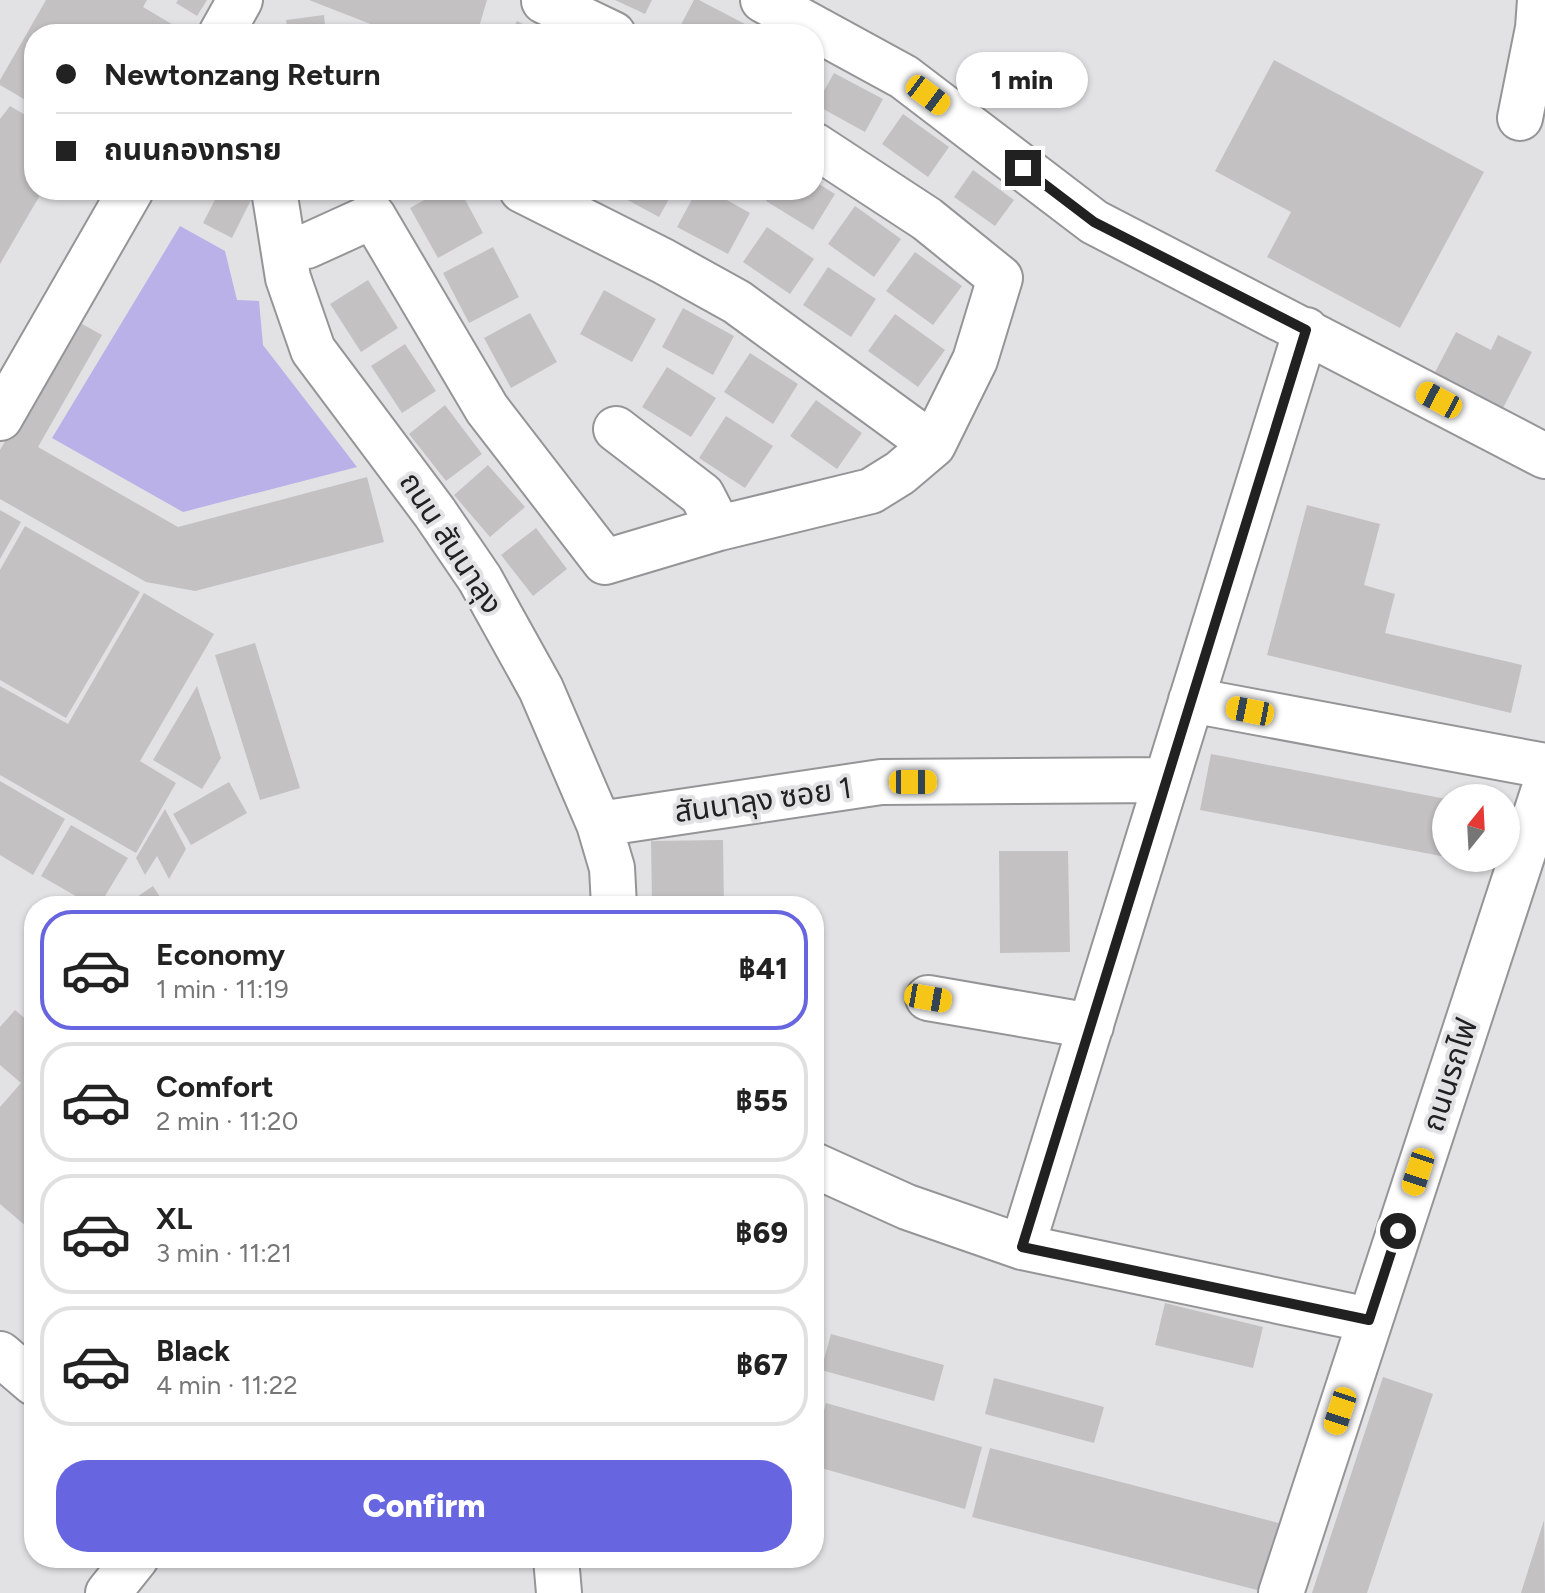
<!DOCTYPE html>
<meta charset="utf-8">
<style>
:root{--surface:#fff;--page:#f2f2f2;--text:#222;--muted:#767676;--line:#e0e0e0;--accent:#6765df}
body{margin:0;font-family:Figtree,"Noto Sans Thai",sans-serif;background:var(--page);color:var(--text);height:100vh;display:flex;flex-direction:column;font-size:30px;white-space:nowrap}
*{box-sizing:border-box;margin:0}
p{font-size:26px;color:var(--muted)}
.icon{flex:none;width:44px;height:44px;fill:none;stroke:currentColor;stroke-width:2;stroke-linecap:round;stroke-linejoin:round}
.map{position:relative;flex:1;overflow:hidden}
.details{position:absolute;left:24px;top:896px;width:800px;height:672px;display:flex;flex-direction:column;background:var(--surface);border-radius:32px;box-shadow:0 2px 6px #0004}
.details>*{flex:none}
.hud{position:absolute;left:24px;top:24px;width:800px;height:176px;border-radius:32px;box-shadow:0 2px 6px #0004;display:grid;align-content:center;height:176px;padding:0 32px;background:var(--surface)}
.needle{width:52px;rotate:18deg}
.fabs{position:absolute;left:1432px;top:784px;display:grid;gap:16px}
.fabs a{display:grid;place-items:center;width:88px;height:88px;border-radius:50%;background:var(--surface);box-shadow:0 2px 6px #0004;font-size:40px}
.end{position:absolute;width:36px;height:36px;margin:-18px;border:10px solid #212122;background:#fff;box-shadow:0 0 0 4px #fff}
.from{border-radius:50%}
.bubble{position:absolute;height:56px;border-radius:28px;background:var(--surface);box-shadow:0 2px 6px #0004;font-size:26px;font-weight:800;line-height:56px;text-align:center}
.car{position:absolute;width:24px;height:48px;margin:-24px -12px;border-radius:10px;box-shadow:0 0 6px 2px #0007;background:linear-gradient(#f5c518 24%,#345 0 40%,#f5c518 0 76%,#345 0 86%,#f5c518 0)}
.hud b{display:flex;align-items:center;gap:28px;height:76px;font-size:30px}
.hud b+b{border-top:2px solid var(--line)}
.hud i{width:20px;height:20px;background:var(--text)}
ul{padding:14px 0 0;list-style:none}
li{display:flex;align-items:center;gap:24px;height:120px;margin:0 16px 12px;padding:0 16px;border:4px solid var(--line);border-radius:32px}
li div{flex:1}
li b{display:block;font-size:30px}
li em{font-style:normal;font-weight:800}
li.active{border-color:var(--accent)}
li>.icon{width:72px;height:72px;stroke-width:1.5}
.action{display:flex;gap:16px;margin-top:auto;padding:16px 32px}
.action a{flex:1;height:92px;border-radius:32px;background:var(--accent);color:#fff;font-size:32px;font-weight:800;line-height:92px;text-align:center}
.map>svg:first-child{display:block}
.green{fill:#b9b1e8}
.building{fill:#c4c1c3}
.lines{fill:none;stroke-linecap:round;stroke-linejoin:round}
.minor-casing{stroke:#959597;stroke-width:48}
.minor{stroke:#fff;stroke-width:44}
.route{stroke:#212122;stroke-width:10}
.labels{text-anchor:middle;stroke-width:8;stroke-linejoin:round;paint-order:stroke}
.street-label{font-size:30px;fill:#212122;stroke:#e2e2e5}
</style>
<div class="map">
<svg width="1545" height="1593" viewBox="0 0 1545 1593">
<rect width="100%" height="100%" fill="#e2e2e5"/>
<path class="green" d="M180 226 225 251 237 300 259 301 263 345 357 467 183 512 52 438Z"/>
<path class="building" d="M46 0H147L143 7 182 30 180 34H34V105L0 85V80Z
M178 0H207L197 16 176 3Z
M309 0H487L477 34H396Z
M615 0H652L645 14Z
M694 0H699L745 24 739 34H676Z
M324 15 326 34H288L286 20Z
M517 21 542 34H510Z
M1274 60 1484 172 1400 328 1267 257 1291 212 1215 171Z
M834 73 883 99 865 132 816 105Z
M10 106 34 120V190H43L0 264V119Z
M903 114 949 147 928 177 882 144Z
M973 170 1014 200 995 226 954 197Z
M814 181 835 194 813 230 766 201 773 190H814Z
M220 190H237L252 198 232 238 203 223Z
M442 190H460L483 233 438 258 410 208Z
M609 190H674L659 217Z
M697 190H709L750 213 728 254 677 227Z
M855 206 901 239 874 277 828 244Z
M767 227 814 259 790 294 743 262Z
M493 247 519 297 469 323 443 273Z
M915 252 962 286 933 325 886 291Z
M828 267 876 299 851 337 803 305Z
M368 280 398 328 361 352 330 304Z
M604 290 656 319 632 362 580 334Z
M683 308 734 336 713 375 662 347Z
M530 313 557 362 511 388 484 338Z
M895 314 945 350 918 387 868 351Z
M75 320 102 335 38 447 178 527 367 477 384 542 195 591 146 582 0 499V450Z
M1456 332 1491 350 1498 335 1532 352 1502 410 1433 376Z
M405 344 436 391 402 413 371 366Z
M750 353 798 384 773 424 724 392Z
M667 367 716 398 691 437 642 407Z
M816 400 862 433 837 469 790 436Z
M445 405 482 454 446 481 409 434Z
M726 416 773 446 745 488 699 458Z
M488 465 525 507 490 537 454 495Z
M1307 505 1380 524 1364 585 1395 594 1385 633 1522 665 1511 713 1267 655Z
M0 510 21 522 0 559Z
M25 526 140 592 66 718 0 680V570Z
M536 528 567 569 533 596 501 555Z
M144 593 214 634 140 761 176 783 136 853 0 775V686L68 724Z
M255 643 300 788 260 800 215 655Z
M197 686 221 758 202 789 153 760Z
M1211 754 1446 799V857L1200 810Z
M0 781 65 819 33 875 0 855Z
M229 782 247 813 191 845 173 814Z
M165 809 186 849 169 879 157 856 145 875 136 858Z
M71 825 128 858 99 906H93L41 876Z
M723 840 724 906H652L651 841Z
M999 851H1068L1070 952 1000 953Z
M153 886 166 906H130L128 903Z
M15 1010 34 1026V1146L25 1156 34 1164V1233L0 1204V1107L21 1083 0 1065V1027Z
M1165 1303 1263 1327 1253 1368 1155 1345Z
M831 1334 944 1365 934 1401 821 1370Z
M1383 1377 1433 1394 1367 1593H1312Z
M994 1378 1104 1407 1094 1443 985 1414Z
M826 1403 982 1447 965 1509 814 1466V1447Z
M990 1448 1279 1523 1261 1591 972 1517Z
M1544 1520 1545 1593H1521Z"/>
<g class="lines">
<defs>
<path id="minor" d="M763 0 904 77 1094 222 1545 456
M544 1 613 34
M221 34 240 0
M1520 118 1538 28 1540 0
M274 190 288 278 313 350 435 513 480 579 541 689 599 824 612 868 614 906
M522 190 663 261 737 302 933 445
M283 247 307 246 373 216 487 409 605 562 719 528 871 491 900 473 933 445 975 360 1000 278 927 219 814 145
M0 418 131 190
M616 429 702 495 719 528
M1191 700 1545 766
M599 824 881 782 1166 780
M928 998 1091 1026
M814 1165 907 1207 1022 1247 1369 1320
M1022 1247 1306 330
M0 1354 34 1383
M556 1558 559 1593
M108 1593 136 1558
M1281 1593 1545 786"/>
</defs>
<use href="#minor" class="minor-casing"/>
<use href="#minor" class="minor"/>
</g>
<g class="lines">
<path class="route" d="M1023 168 1094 222 1306 330 1022 1247 1369 1320 1398 1231"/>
</g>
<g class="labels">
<g class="street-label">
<text transform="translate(451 543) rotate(57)" y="10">ถนน สันนาลุง</text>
<text transform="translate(763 800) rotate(-8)" y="10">สันนาลุง ซอย 1</text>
<text transform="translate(1450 1075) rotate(-72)" y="10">ถนนรถไฟ</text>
</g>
</g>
</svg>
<div class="fabs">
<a><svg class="needle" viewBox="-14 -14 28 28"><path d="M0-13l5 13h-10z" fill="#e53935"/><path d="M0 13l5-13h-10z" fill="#767676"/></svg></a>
</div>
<i class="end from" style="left:1398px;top:1231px"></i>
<i class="end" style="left:1023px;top:168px"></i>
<div class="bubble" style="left:956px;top:52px;width:132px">1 min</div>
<i class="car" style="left:928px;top:95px;rotate:127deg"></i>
<i class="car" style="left:1439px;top:400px;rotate:298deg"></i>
<i class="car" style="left:1250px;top:711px;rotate:281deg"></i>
<i class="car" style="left:913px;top:782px;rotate:90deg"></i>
<i class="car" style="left:928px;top:998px;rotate:100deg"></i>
<i class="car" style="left:1418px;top:1172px;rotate:198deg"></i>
<i class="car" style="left:1340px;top:1411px;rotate:198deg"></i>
<div class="hud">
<b><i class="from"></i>Newtonzang Return</b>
<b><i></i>ถนนกองทราย</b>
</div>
<section class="details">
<ul>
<li class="active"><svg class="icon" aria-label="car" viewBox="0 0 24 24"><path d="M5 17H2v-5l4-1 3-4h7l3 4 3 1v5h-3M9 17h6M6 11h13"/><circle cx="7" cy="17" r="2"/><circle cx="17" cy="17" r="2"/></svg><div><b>Economy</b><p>1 min · 11:19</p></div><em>฿41</em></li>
<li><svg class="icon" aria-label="car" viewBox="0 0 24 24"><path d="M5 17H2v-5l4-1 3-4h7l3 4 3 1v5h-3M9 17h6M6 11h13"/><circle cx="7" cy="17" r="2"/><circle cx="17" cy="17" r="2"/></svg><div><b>Comfort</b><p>2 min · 11:20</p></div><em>฿55</em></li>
<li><svg class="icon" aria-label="car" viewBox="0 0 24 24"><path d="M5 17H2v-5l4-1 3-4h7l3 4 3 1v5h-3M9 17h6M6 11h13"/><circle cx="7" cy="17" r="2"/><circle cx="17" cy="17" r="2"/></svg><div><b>XL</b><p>3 min · 11:21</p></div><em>฿69</em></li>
<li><svg class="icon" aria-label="car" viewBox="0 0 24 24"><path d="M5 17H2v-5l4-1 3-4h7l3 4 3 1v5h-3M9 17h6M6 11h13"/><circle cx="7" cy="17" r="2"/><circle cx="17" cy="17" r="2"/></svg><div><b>Black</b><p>4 min · 11:22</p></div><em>฿67</em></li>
</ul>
<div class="action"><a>Confirm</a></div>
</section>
</div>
